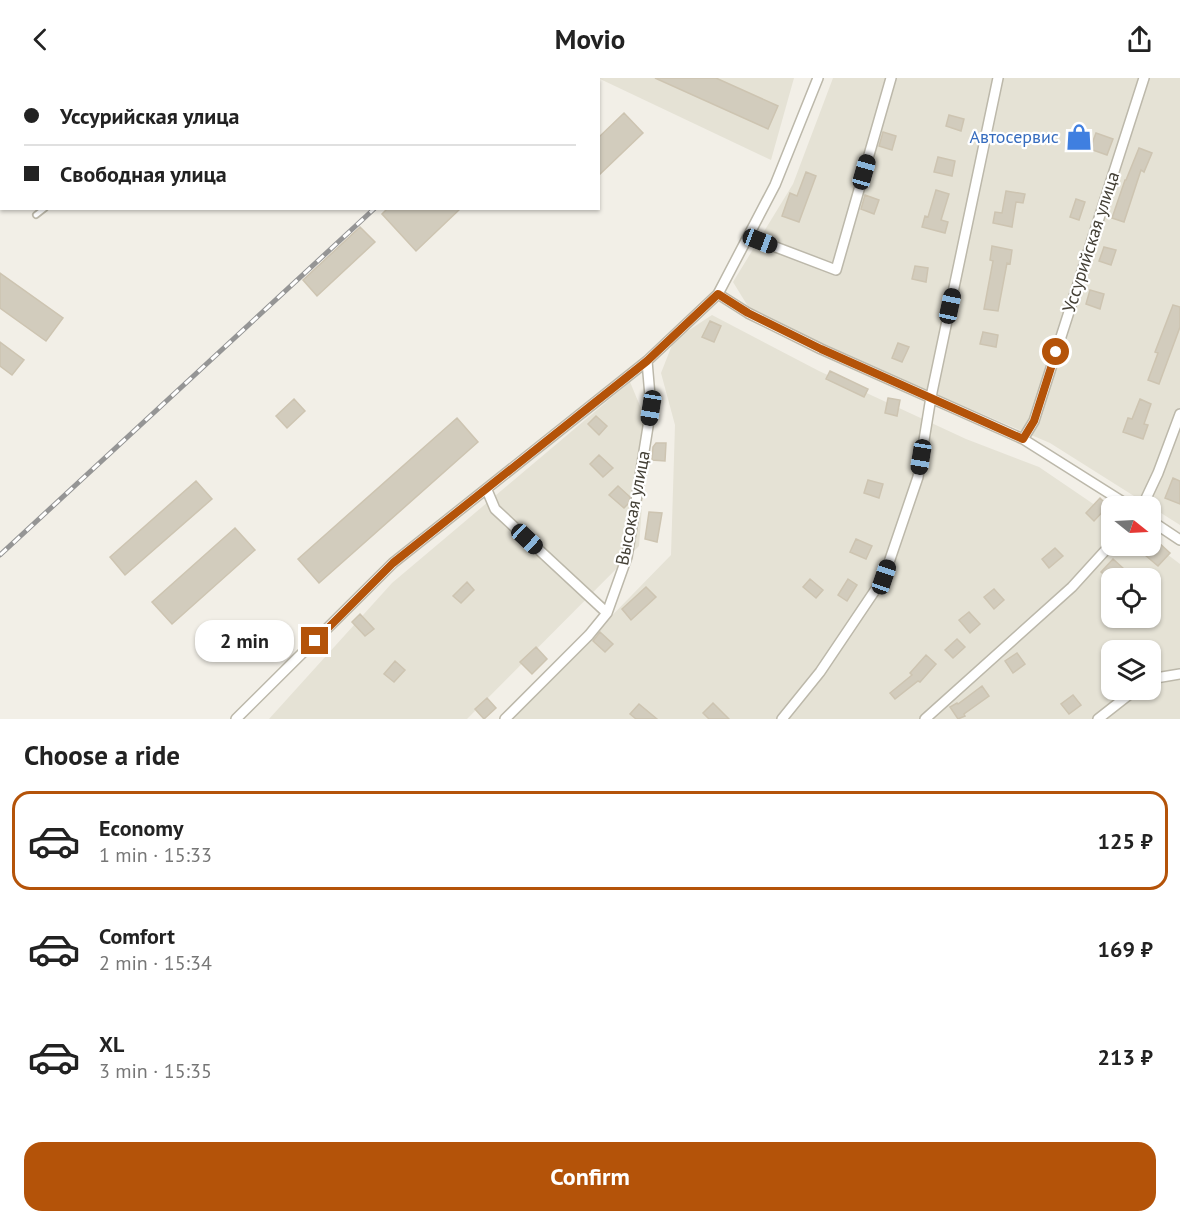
<!DOCTYPE html>
<meta charset="utf-8">
<style>
:root{--surface:#fff;--page:#f2f2f2;--text:#222;--muted:#767676;--line:#e0e0e0;--accent:#b45309}
body{margin:0;font-family:"PT Sans",sans-serif;background:var(--page);color:var(--text);height:100vh;display:flex;flex-direction:column;font-size:22px;white-space:nowrap}
*{box-sizing:border-box;margin:0}
p{font-size:20px;color:var(--muted)}
.icon{flex:none;width:33px;height:33px;fill:none;stroke:currentColor;stroke-width:2;stroke-linecap:round;stroke-linejoin:round}
.map{position:relative;height:641px;overflow:hidden}
.side{display:flex;flex-direction:column;background:var(--surface);flex:1}
.side>*{flex:none}
.banner{position:absolute;left:0px;top:0px;width:600px;height:132px;box-shadow:0 2px 4px #0004;display:grid;align-content:center;height:132px;padding:0 24px;background:var(--surface)}
.needle{width:39px;rotate:108deg}
.tools{position:absolute;left:1101px;top:418px;display:grid;gap:12px}
.tools a{display:grid;place-items:center;width:60px;height:60px;border-radius:12px;background:var(--surface);box-shadow:0 2px 4px #0004;font-size:30px}
.end{position:absolute;width:27px;height:27px;margin:-14px;border:8px solid #b45309;background:#fff;box-shadow:0 0 0 3px #fff}
.from{border-radius:50%}
.bubble{position:absolute;height:42px;border-radius:18px;background:var(--surface);box-shadow:0 2px 4px #0004;font-size:20px;font-weight:700;line-height:42px;text-align:center}
.car{position:absolute;width:18px;height:36px;margin:-18px -9px;border-radius:8px;box-shadow:0 0 4px 2px #0007;background:linear-gradient(#222 24%,#8ab4d8 0 40%,#222 0 76%,#8ab4d8 0 86%,#222 0)}
.banner b{display:flex;align-items:center;gap:21px;height:57px;font-size:22px}
.banner b+b{border-top:2px solid var(--line)}
.banner i{width:15px;height:15px;background:var(--text)}
ul{padding:0;list-style:none}
li{display:flex;align-items:center;gap:18px;height:99px;margin:0 12px 9px;padding:0 12px;border:3px solid transparent;border-radius:18px}
li div{flex:1}
li b{display:block;font-size:22px}
li em{font-style:normal;font-weight:700}
li.current{border-color:var(--accent)}
li>.icon{width:54px;height:54px;stroke-width:1.5}
h2{padding:0 24px;font-size:27px;line-height:72px}
.action{display:flex;gap:12px;margin-top:auto;padding:12px 24px}
.action a{flex:1;height:69px;border-radius:18px;background:var(--accent);color:#fff;font-size:24px;font-weight:700;line-height:69px;text-align:center}
header{display:flex;justify-content:space-between;align-items:center;height:78px;padding:0 24px;background:var(--surface);font-size:27px;font-weight:700}
.map>svg:first-child{display:block}
.residential{fill:#e5e2d5;fill-rule:evenodd}
.building{fill:#d2ccbd;stroke:#cdc4b1;stroke-width:1.5}
.lines{fill:none;stroke-linecap:round;stroke-linejoin:round}
.service-casing{stroke:#bcb8aa;stroke-width:8}
.minor-casing{stroke:#bcb8aa;stroke-width:12}
.service{stroke:#fff;stroke-width:4.5}
.minor{stroke:#fff;stroke-width:9}
.rail-casing{stroke:#959595;stroke-width:5}
.rail{stroke:#fff;stroke-width:3;stroke-dasharray:9;stroke-linecap:butt}
.route{stroke:#b45309;stroke-width:8}
.labels{text-anchor:middle;stroke-width:4.5;stroke-linejoin:round;paint-order:stroke}
.shop-label{font-size:18px;fill:#366cbe;stroke:#fff;text-anchor:end}
.street-label{font-size:18px;fill:#444036;stroke:#fff}
</style>
<header><svg class="icon" aria-label="back" viewBox="0 0 24 24"><path d="M15 5l-7 7 7 7"/></svg>Movio<svg class="icon" aria-label="share" viewBox="0 0 24 24"><path d="M12 15V3M7 8l5-5 5 5M5 13v7h14v-7"/></svg></header>
<div class="map">
<svg width="1180" height="641" viewBox="0 0 1180 641">
<rect width="100%" height="100%" fill="#f2efe7"/>
<path class="residential" d="M598 0H794L771 82Z
M833 0H1180V447L1050 365 821 267 749 230 733 204 793 106Z
M712 237 819 293 966 361 1039 389 1111 438 1112 468H1150L1151 464 1180 486V641H511L671 477 675 347 661 295 674 262ZM1112 501H1150V540H1112ZM1112 573H1150V612H1112Z
M630 304 648 347 639 468 467 641H269L392 505Z"/>
<path class="building" d="M655 0H716L778 28 768 51Z
M624 35 643 55 598 98V60Z
M949 37 964 41 961 53 946 48Z
M883 54 896 58 892 72 879 68Z
M1096 55 1113 61 1107 77 1090 71Z
M1139 70 1152 75 1144 94 1141 92 1124 144 1112 140 1125 102H1126Z
M938 79 955 83 952 98 934 94Z
M806 94 816 98 799 144 782 138 790 115 797 118Z
M936 112 949 116 941 142 948 144 945 155 922 149 925 138 928 139Z
M1006 113 1025 116 1023 125 1016 124 1012 149 993 145 995 134 1002 135Z
M865 117 879 122 874 136 861 131Z
M1076 121 1085 124 1079 142 1070 139Z
M388 130H461L416 173 382 136Z
M360 149 375 164 317 218 303 202Z
M992 168 1012 172 1010 186 1007 185 998 233 984 231 993 183 990 182Z
M1104 169 1116 172 1111 187 1099 183Z
M915 188 928 190 926 204 912 201Z
M0 195 63 240 46 263 0 230Z
M1090 212 1104 216 1100 231 1086 226Z
M1173 227 1180 229V249L1159 306 1148 302 1158 275 1155 274Z
M710 243 721 248 714 264 702 259Z
M983 254 998 257 996 269 980 266Z
M0 264 24 282 12 297 0 288Z
M898 265 909 269 902 284 892 280Z
M830 293 868 311 864 319 826 301Z
M888 320 900 322 897 338 885 335Z
M294 321 305 333 287 350 276 338Z
M1140 321 1151 326 1144 346 1148 347 1143 361 1123 354 1128 340 1132 341Z
M596 338 607 348 599 357 588 346Z
M457 340 478 364 319 505 298 481Z
M656 365H666L665 383 652 382 653 369Z
M599 377 613 390 603 399 590 386Z
M1173 400 1180 403V426L1165 420Z
M868 402 883 406 879 420 864 415Z
M196 403 212 421 125 497 110 479Z
M618 408 630 419 629 425 624 430 609 417Z
M1100 420 1108 428 1094 443 1086 435Z
M649 434 662 435 657 464 645 461Z
M235 450 255 472 172 546 152 524Z
M856 461 872 468 866 481 850 474Z
M1157 463 1170 475 1158 488 1145 477Z
M1055 470 1063 478 1049 490 1042 481Z
M1113 481 1135 501H1112L1111 503 1101 494Z
M810 501 823 512 816 520 803 509Z
M848 501 857 507 847 523 838 517Z
M467 504 474 512 461 525 453 518Z
M646 509 656 519 631 542 622 531Z
M994 511 1004 522 994 531 984 519Z
M969 534 980 546 970 555 959 542Z
M360 536 374 551 365 558 352 544Z
M600 554 613 566 605 574 593 563Z
M957 561 965 569 953 580 945 572Z
M536 569 547 581 532 596 520 584Z
M1017 575 1025 586 1013 595 1005 583Z
M926 577 936 586 920 604 918 603 895 621 890 615 912 597 910 595Z
M395 583 405 592 394 604 384 596Z
M982 608 989 618 964 636 965 638 958 641 950 629 957 625 958 626Z
M1073 617 1081 627 1069 636 1061 626Z
M487 620 496 630 484 641 475 631Z
M713 625 729 641H709L703 635Z
M639 626 657 641H636L630 636Z"/>
<g class="lines">
<defs>
<path id="service" d="M217 0 218 2
M36 137 45 130"/>
<path id="minor" d="M751 155 760 163 836 192 891 0
M718 216 748 235 821 271 1023 361 1131 429
M1023 361 1034 343 1144 0
M487 412 495 431 607 535
M1142 429 1158 395 1180 336
M1150 442 1180 462
M1150 601 1180 596
M236 641 393 485 647 283 718 216 775 107 818 0
M505 641 589 557 607 535 627 479 651 330 647 283
M782 641 820 594 884 499 918 399 931 319 998 0
M925 641 1072 509 1112 465
M1098 641 1135 612"/>
</defs>
<use href="#service" class="service-casing"/>
<use href="#minor" class="minor-casing"/>
<use href="#service" class="service"/>
<use href="#minor" class="minor"/>
<defs>
<path id="rail" d="M0 477 375 130"/>
</defs>
<use href="#rail" class="rail-casing"/>
<use href="#rail" class="rail"/>
</g>
<g class="lines">
<path class="route" d="M315 563 393 485 647 283 718 216 748 235 821 271 1023 361 1034 343 1056 274"/>
</g>
<defs>
<symbol id="shop-bare" viewBox="-9 -9 18 18"><path d="M-5-2.5h2.3a2.7 3.5 0 0 1 5.4 0H5L5.5 6h-11ZM-1.5-2.5h3a1.5 2.3 0 0 0-3 0Z" fill="#3f7fe0" stroke="#fff" stroke-width="2.5" paint-order="stroke"/></symbol>
</defs>
<g fill-rule="evenodd">
<use href="#shop-bare" x="1060" y="40" width="38" height="38"/>
</g>
<g class="labels">
<g class="shop-label">
<text x="1059" y="65">Автосервис</text>
</g>
<g class="street-label">
<text transform="translate(1091 164) rotate(-72)" y="6">Уссурийская улица</text>
<text transform="translate(633 430) rotate(-79)" y="6">Высокая улица</text>
</g>
</g>
</svg>
<div class="tools">
<a><svg class="needle" viewBox="-14 -14 28 28"><path d="M0-13l5 13h-10z" fill="#e53935"/><path d="M0 13l5-13h-10z" fill="#767676"/></svg></a>
<a><svg class="icon" aria-label="locate" viewBox="0 0 24 24"><circle cx="12" cy="12" r="6"/><path d="M12 2v4M12 18v4M2 12h4M18 12h4"/></svg></a>
<a><svg class="icon" aria-label="layers" viewBox="0 0 24 24"><path d="M12 4l9 5-9 5-9-5zM3 14l9 5 9-5"/></svg></a>
</div>
<i class="end from" style="left:1056px;top:274px"></i>
<i class="end" style="left:315px;top:563px"></i>
<div class="bubble" style="left:195px;top:542px;width:99px">2 min</div>
<i class="car" style="left:864px;top:94px;rotate:16deg"></i>
<i class="car" style="left:760px;top:163px;rotate:111deg"></i>
<i class="car" style="left:950px;top:228px;rotate:12deg"></i>
<i class="car" style="left:651px;top:330px;rotate:189deg"></i>
<i class="car" style="left:921px;top:379px;rotate:189deg"></i>
<i class="car" style="left:527px;top:461px;rotate:133deg"></i>
<i class="car" style="left:884px;top:499px;rotate:19deg"></i>
<div class="banner">
<b><i class="from"></i>Уссурийская улица</b>
<b><i></i>Свободная улица</b>
</div>
</div>
<section class="side">
<h2>Choose a ride</h2>
<ul>
<li class="current"><svg class="icon" aria-label="car" viewBox="0 0 24 24"><path d="M5 17H2v-5l4-1 3-4h7l3 4 3 1v5h-3M9 17h6M6 11h13"/><circle cx="7" cy="17" r="2"/><circle cx="17" cy="17" r="2"/></svg><div><b>Economy</b><p>1 min · 15:33</p></div><em>125 ₽</em></li>
<li><svg class="icon" aria-label="car" viewBox="0 0 24 24"><path d="M5 17H2v-5l4-1 3-4h7l3 4 3 1v5h-3M9 17h6M6 11h13"/><circle cx="7" cy="17" r="2"/><circle cx="17" cy="17" r="2"/></svg><div><b>Comfort</b><p>2 min · 15:34</p></div><em>169 ₽</em></li>
<li><svg class="icon" aria-label="car" viewBox="0 0 24 24"><path d="M5 17H2v-5l4-1 3-4h7l3 4 3 1v5h-3M9 17h6M6 11h13"/><circle cx="7" cy="17" r="2"/><circle cx="17" cy="17" r="2"/></svg><div><b>XL</b><p>3 min · 15:35</p></div><em>213 ₽</em></li>
</ul>
<div class="action"><a>Confirm</a></div>
</section>
